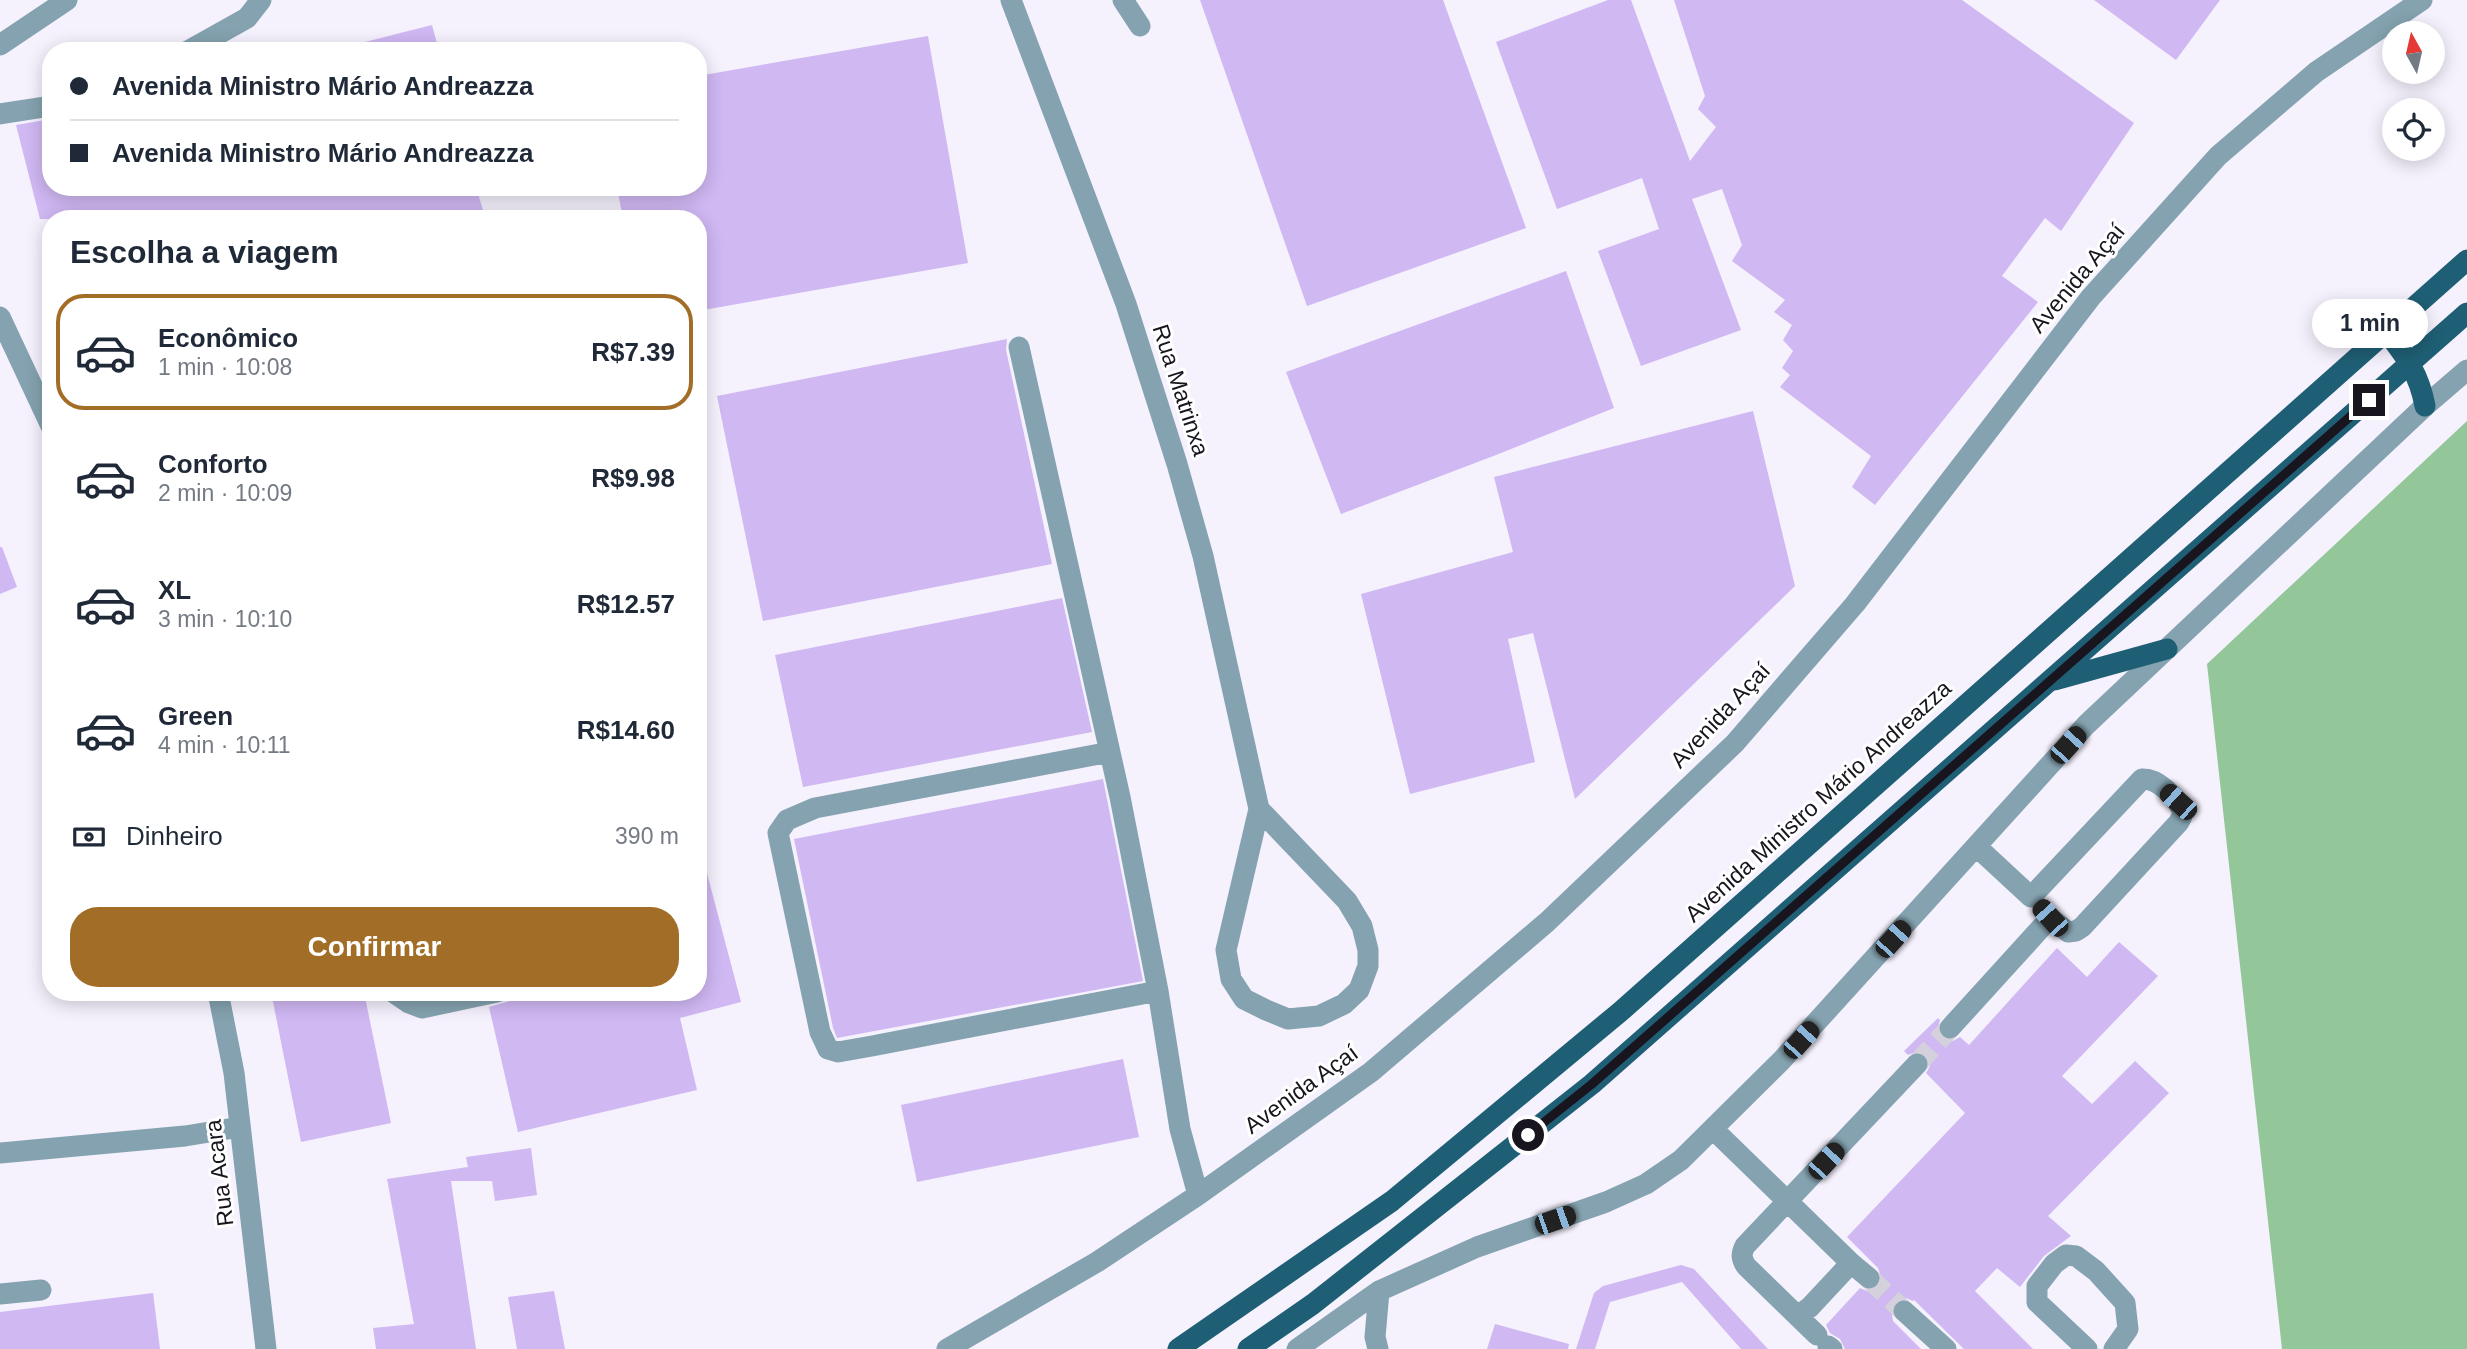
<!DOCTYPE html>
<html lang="pt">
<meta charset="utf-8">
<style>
:root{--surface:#fff;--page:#f2f2f3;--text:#1f2937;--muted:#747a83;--line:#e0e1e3;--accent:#a26d26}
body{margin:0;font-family:Arial,sans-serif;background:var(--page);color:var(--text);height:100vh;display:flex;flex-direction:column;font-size:26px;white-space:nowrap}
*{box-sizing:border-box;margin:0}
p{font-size:23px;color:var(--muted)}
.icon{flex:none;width:38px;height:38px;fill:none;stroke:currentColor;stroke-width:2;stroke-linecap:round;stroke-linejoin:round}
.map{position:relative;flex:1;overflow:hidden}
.sheet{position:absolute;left:42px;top:210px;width:665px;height:791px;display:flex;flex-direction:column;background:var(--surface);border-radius:28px;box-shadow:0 4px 18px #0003}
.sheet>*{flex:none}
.top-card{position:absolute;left:42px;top:42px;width:665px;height:154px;border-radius:28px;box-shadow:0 4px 18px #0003;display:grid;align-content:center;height:154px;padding:0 28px;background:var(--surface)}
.needle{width:46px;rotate:352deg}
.tools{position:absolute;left:2382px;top:21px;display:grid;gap:14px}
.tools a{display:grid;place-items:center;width:63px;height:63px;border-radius:50%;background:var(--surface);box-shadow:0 4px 18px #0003;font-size:35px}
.end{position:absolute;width:32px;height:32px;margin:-16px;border:9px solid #19151f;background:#fff;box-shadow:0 0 0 4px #fff}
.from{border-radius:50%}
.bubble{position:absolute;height:49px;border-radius:24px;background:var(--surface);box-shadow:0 4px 18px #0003;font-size:23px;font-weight:600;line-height:49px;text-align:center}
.car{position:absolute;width:21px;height:42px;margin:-21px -10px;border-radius:9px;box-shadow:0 0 5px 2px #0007;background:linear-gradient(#222 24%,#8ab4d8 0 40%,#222 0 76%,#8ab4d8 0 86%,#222 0)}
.top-card b{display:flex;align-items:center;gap:24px;height:66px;font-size:26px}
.top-card b+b{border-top:2px solid var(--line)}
.top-card i{width:18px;height:18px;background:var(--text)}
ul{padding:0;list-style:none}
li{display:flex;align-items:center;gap:21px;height:116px;margin:0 14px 10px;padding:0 14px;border:4px solid transparent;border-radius:28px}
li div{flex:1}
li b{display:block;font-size:26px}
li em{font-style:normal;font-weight:600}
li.selected{border-color:var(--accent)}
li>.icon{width:63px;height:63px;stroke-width:1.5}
h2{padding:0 28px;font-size:32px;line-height:84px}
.pay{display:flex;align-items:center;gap:18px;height:77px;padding:0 28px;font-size:26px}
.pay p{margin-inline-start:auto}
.cta{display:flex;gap:14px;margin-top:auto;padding:14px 28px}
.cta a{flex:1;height:80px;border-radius:28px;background:var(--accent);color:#fff;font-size:28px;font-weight:600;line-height:80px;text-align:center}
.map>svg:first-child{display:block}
.forest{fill:#93c698}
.building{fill:#d0b8f3}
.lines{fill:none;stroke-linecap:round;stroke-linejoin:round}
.minor-tunnel{stroke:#d4d0dc;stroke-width:21;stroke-dasharray:21 10;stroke-linecap:butt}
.minor{stroke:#84a2af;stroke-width:21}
.major{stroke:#1f5f75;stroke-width:21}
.route{stroke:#19151f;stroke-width:9}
.labels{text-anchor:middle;stroke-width:6;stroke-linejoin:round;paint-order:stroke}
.street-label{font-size:23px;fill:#19151f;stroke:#fff}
</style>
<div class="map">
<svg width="2467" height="1349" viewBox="0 0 2467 1349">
<rect width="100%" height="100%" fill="#f5f1fd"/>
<path class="forest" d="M2467 421V1349H2282L2207 664Z"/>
<path class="building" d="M1200 0H1443L1526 228 1307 306Z
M1608 0H1631L1690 161 1716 127 1698 109 1705 96 1674 0H1962L2134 123 2061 231 2045 218 2002 276 2038 302 1875 505 1852 487 1871 456 1780 387 1790 375 1782 368 1793 351 1783 340 1792 325 1774 312 1785 300 1732 261 1742 245 1722 189 1692 199 1741 330 1641 366 1598 251 1659 229 1642 178 1557 209 1496 42Z
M2094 0H2220L2176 60Z
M432 25 439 51H353V45Z
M928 36 968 263 698 311V219H623L617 187H698V76Z
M51 119V187H476L483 210 451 219H40L16 125Z
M1566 271 1614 408 1496 455 1341 514 1286 372Z
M1007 339 1006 350 1052 564 763 621 717 396Z
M1753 411 1795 586 1575 799 1533 633 1508 639 1535 762 1410 794 1361 594 1513 552 1494 477Z
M0 547H2L17 587 0 594Z
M1062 598 1092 732 803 787 775 655Z
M1103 779 1143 981 837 1038 833 1028 794 839Z
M703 858 741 1002 680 1018 697 1090 518 1132 489 1007 541 992H698V859Z
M2119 942 2158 976 2062 1076 2092 1104 2135 1061 2169 1093 2048 1216 2071 1236 2044 1256 2020 1287 1997 1268 1975 1291 2033 1349H1964L1914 1300 1913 1301 1906 1298 1899 1299 1894 1303 1891 1309 1893 1321 1921 1349H1845L1840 1339 1830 1333 1826 1325 1860 1288 1867 1291 1874 1290 1882 1280 1878 1268 1847 1237 1965 1113 1926 1073 1930 1066 1926 1055 1919 1051 1908 1055 1904 1051 1938 1018 1940 1020 1937 1031 1942 1038 1953 1041 1960 1037 1969 1045 2057 948 2087 977Z
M271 992H364L391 1123 301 1142Z
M1123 1059 1139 1137 917 1182 901 1105Z
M531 1148 537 1195 495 1201 492 1181H451L476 1349H376L373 1328 414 1324 387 1179 468 1167 466 1157Z
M1681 1265 1694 1269 1768 1349H1741L1682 1282 1610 1302 1595 1349H1576L1594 1293 1603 1286Z
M554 1291 565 1349H517L508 1297Z
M153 1293 160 1349H0V1312Z
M1495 1324 1569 1344 1568 1349H1487Z"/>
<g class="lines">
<path class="minor-tunnel" d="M1917 1064 1950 1028
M1869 1278 1904 1311"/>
<path class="minor" d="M1011 0 1126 304 1177 464 1203 556 1259 809 1226 950 1231 979 1244 999 1266 1010 1288 1019 1319 1016 1344 1004 1359 990 1368 966V950L1362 926 1347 901 1259 809
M1123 0 1140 26
M0 45 67 0
M188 51 247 18 261 0
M0 114 51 106
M0 317 51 426
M1019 347 1120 797 1158 991 1180 1129 1198 1195
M1110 752 815 808 787 820 778 833 820 1032 828 1049 838 1052 872 1046 1158 991
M218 992 234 1073 266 1349
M393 992 409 1003 422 1008 497 992
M1950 1028 2050 918 2068 932 2076 931 2082 927 2179 822 2182 816V809C2174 796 2158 778 2142 779L2031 897 1977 847
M1713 1129 1851 1263 1810 1307 1798 1316
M0 1153 185 1136 240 1127
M1851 1263 1869 1278
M0 1294 41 1290
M1904 1311 1946 1349
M1817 1335 1746 1266C1741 1258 1741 1254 1745 1246L1917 1064
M1828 1346 1832 1349
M947 1349 1097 1262 1198 1195 1371 1072 1547 922 1735 743 1855 604 2091 297 2218 156 2316 72 2422 0
M1297 1349 1379 1291 1477 1247 1606 1202 1646 1184 1681 1160 1782 1060 2086 725 2425 406 2467 370
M1378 1349 1375 1337 1379 1291
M2087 1349 2037 1302V1286L2054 1264 2066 1255 2076 1256 2096 1271 2125 1303 2128 1329 2114 1349"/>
<path class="major" d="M2386 331C2406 357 2419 373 2425 406
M2055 680 2167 649
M1178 1349 1392 1201 1620 1012 2467 260
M1248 1349 1313 1304 1592 1084 2467 313"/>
</g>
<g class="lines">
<path class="route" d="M1528 1135 1592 1084 2369 400"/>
</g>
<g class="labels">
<g class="street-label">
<text transform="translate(2077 278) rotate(-50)" y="8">Avenida Açaí</text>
<text transform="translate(1181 390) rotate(72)" y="8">Rua Matrinxa</text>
<text transform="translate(1720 715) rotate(-47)" y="8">Avenida Açaí</text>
<text transform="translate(1818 801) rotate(-42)" y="8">Avenida Ministro Mário Andreazza</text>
<text transform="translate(1301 1089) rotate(-36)" y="8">Avenida Açaí</text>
<text transform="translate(219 1173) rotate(-97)" y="8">Rua Acara</text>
</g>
</g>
</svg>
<div class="tools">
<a><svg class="needle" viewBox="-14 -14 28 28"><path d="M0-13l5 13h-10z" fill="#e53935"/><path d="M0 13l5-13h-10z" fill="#747a83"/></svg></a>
<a><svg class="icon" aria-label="locate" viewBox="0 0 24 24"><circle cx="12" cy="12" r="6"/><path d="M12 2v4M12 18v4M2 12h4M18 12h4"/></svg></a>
</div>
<i class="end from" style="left:1528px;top:1135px"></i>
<i class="end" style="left:2369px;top:400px"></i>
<div class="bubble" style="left:2312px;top:299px;width:116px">1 min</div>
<i class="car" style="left:2068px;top:745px;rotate:42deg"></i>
<i class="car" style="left:2178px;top:802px;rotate:312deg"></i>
<i class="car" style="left:2050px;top:918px;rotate:318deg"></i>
<i class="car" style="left:1893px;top:939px;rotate:42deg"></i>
<i class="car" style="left:1801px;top:1040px;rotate:42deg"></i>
<i class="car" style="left:1826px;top:1161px;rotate:43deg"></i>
<i class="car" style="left:1555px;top:1220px;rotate:71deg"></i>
<div class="top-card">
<b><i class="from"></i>Avenida Ministro Mário Andreazza</b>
<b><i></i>Avenida Ministro Mário Andreazza</b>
</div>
<section class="sheet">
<h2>Escolha a viagem</h2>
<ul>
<li class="selected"><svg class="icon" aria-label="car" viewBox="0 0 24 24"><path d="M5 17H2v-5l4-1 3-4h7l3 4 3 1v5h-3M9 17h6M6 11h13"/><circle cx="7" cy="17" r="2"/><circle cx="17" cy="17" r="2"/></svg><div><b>Econômico</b><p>1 min · 10:08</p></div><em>R$7.39</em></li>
<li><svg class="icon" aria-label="car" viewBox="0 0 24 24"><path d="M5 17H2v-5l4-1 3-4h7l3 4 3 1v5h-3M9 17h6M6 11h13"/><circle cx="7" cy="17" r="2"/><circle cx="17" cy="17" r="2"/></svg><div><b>Conforto</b><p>2 min · 10:09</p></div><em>R$9.98</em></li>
<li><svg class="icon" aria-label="car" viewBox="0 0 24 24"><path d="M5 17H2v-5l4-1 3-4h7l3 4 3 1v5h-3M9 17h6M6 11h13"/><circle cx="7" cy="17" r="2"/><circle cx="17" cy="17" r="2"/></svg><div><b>XL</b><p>3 min · 10:10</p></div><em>R$12.57</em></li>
<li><svg class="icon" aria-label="car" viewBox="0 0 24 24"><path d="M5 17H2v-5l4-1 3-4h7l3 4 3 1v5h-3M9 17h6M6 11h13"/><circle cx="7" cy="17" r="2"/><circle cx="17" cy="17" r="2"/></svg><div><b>Green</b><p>4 min · 10:11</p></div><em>R$14.60</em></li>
</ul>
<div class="pay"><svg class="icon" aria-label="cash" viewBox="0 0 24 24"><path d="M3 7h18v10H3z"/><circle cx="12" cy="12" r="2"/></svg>Dinheiro<p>390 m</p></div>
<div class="cta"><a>Confirmar</a></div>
</section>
</div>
